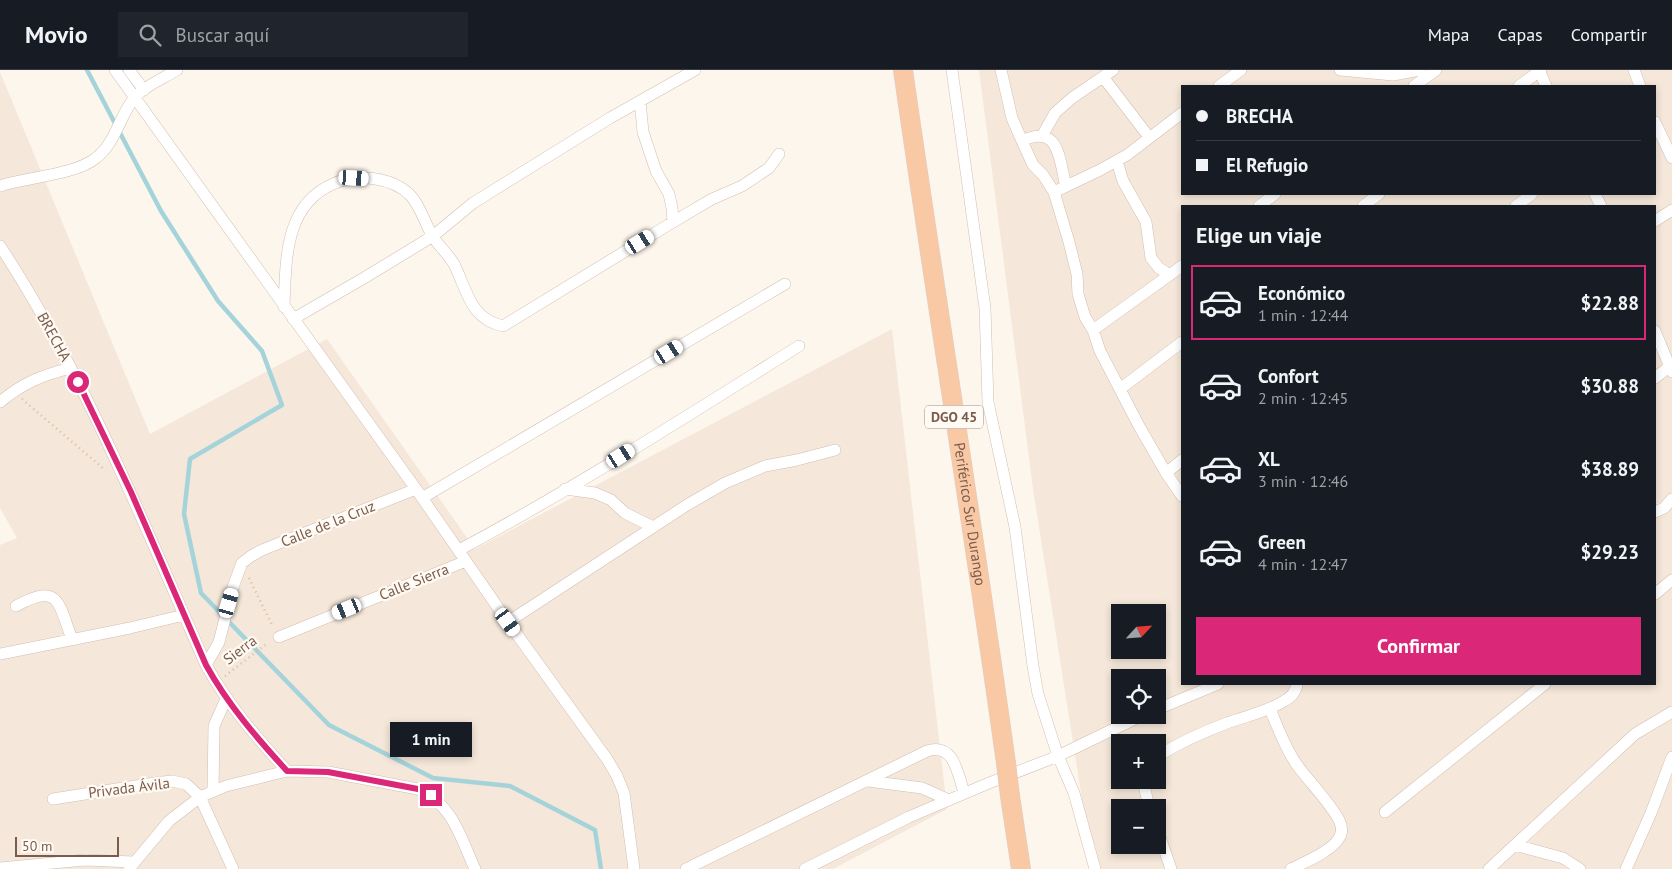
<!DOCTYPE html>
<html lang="es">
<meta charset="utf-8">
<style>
:root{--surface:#171b24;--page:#20242c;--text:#f1f3f6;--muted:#9ea1a6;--line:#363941;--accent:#db2777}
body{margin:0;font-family:"PT Sans",sans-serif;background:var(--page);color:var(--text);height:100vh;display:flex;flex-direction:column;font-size:19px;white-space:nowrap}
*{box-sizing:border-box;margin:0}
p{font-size:16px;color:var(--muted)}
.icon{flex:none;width:28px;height:28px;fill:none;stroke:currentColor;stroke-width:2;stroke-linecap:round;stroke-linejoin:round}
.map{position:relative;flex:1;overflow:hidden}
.panel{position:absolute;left:1181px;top:135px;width:475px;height:480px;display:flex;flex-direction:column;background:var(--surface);border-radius:0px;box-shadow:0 2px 8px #0003}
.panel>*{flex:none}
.guide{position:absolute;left:1181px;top:15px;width:475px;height:110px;border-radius:0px;box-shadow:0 2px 8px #0003;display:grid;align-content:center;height:110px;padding:0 15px;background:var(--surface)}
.needle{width:32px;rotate:64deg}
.controls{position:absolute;left:1111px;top:534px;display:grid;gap:10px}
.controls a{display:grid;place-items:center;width:55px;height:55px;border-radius:0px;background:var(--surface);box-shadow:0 2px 8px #0003;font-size:25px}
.scale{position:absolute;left:15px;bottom:12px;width:104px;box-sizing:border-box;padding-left:5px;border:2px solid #7a5c4d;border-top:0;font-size:14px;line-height:18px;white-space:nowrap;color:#7a5c4d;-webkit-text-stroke:4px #fffaf3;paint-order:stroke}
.end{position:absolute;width:22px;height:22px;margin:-11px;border:6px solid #db2777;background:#fff;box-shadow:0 0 0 2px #fff}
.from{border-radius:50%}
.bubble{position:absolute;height:35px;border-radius:0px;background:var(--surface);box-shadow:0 2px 8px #0003;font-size:16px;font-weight:800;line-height:35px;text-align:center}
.car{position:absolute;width:15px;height:30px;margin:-15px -8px;border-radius:6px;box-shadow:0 0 4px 1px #0007;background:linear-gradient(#fff 24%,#345 0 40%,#fff 0 76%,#345 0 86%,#fff 0)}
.guide b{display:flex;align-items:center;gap:18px;height:48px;font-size:19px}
.guide b+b{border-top:1px solid var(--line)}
.guide i{width:12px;height:12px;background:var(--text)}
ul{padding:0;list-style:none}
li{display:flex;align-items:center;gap:15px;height:75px;margin:0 10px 8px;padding:0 5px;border:2px solid transparent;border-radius:0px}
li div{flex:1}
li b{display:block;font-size:19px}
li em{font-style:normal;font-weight:800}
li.current{border-color:var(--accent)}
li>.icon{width:45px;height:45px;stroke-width:1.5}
h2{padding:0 15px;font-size:22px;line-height:60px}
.action{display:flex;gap:10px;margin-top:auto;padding:10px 15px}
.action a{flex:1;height:58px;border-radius:0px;background:var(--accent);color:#fff;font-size:20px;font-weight:800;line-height:58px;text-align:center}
header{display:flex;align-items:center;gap:30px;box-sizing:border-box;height:70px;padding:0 25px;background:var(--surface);border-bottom:1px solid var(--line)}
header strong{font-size:24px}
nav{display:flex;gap:28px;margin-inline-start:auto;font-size:18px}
.search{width:350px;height:45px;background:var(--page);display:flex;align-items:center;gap:12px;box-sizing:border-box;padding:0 18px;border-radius:0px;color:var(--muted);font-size:19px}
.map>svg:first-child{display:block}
.residential{fill:#f5e8da;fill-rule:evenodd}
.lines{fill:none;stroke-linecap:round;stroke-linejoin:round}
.stream{stroke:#a5d3da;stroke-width:4.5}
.minor-casing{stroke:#d1beb0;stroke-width:12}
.trunk-casing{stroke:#dad1cd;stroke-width:20}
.path{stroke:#d9b8a5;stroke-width:2.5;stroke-dasharray:1 4;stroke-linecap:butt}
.minor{stroke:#fff;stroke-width:11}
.trunk{stroke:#f9c8a4;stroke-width:19}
.trunk-bridge-casing{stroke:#dad1cd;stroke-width:20;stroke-linecap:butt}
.trunk-bridge{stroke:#f9c8a4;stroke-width:19}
.route{stroke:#db2777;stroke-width:6}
.labels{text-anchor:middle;stroke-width:4.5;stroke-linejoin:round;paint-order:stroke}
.shield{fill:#fffaf3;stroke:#a28b7f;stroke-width:1}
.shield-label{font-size:14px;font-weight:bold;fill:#7a5c4d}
.street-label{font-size:15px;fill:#7a5c4d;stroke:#fffaf3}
</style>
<header>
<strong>Movio</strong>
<div class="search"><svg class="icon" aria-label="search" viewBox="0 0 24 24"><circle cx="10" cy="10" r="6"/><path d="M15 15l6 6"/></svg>Buscar aquí</div>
<nav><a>Mapa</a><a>Capas</a><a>Compartir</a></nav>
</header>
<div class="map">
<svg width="1672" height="799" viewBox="0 0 1672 799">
<rect width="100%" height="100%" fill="#fdf6ec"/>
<path class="residential" d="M979 0H1672V799H1093L1033 419ZM1182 16H1655V124H1182ZM1182 136H1655V614H1182ZM1120 542H1158V580H1120ZM1120 608H1158V645H1120ZM1120 672H1158V710H1120ZM1120 738H1158V775H1120Z
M0 2 150 364 327 269 475 479 892 259 947 739 833 799H0V475L17 468 0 438Z"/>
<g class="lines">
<path class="stream" d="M87 0 161 141 218 231 262 281 282 335 190 389 184 444 201 523 329 655 433 708 510 716 595 760 601 799"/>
<defs>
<path id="minor" d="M115 0 416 419 508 552 607 689 617 706 624 723 634 799
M129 0 144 20
M952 0 985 238 988 332 1015 457 1033 596 1038 624 1058 686 1074 723 1095 799
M1001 0 1012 48 1022 71 1033 95 1043 105 1054 122 1069 172 1077 204 1078 224 1085 247 1093 260 1100 281 1139 356 1166 403 1182 426
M1340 0 1393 5 1420 0
M1539 0 1546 16
M1634 0 1640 16
M1103 7 1149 67
M1219 16 1241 0
M1414 16 1436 0
M1519 16 1541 0
M640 31 643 62 656 101 669 124 672 138 673 152
M1655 52 1672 88
M1042 66 1055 43 1072 28 1113 0
M1022 71C1060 53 1059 90 1066 116
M1117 91 1123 111 1146 152 1151 188 1159 198 1170 205
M0 116C27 107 75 105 96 88 116 73 120 44 135 27 146 15 164 8 177 0
M1054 122 1100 100 1127 85 1182 43
M1595 124 1601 136
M1259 136 1275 124
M1363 136 1379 124
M1516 136 1532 124
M1655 151 1672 140
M0 176C86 307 143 453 206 595 228 635 257 668 287 701
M284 237C286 191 284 135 333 114 357 103 393 107 411 126 421 137 425 154 433 167 439 176 448 184 454 194 467 220 470 249 503 256L673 152 712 129 742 116 769 98 779 84
M293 249 364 208 433 166 473 133 610 48 695 0
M1093 260 1182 196
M1655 261 1672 302
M1655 308 1670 296
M1120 319 1182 272
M0 332C23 313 42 305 71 298
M1166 403 1182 390
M565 419 595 423 611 430 625 443 653 457
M422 428 785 214
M1655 442 1664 438 1672 429
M459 480C575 418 687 346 799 276
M1655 524 1672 510
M16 536C60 512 58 533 72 569
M508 552 687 435 725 413 765 396 797 390 835 380
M279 567 466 491
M0 584 130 558 184 545
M206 595 219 572 233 517 242 493 251 486 262 480 416 419
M1158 639 1218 614
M1270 639C1278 658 1285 678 1297 695 1310 713 1328 730 1339 750 1342 756 1343 762 1339 768 1332 781 1305 792 1291 799
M1158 686C1179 673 1203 662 1227 653 1246 646 1267 642 1284 631 1292 627 1296 622 1297 614
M1143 710 1149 738
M868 711 922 718 949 730
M213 721 214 656 226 629
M53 729 155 713 172 711 186 714 200 727 233 799
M1385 742 1545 614
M1158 761 1171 799
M1515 775 1563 788 1580 799
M0 798 85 790 133 792
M129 799 169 751 200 727 226 716 287 701 328 702 418 719C453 735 460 766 475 799
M686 799 927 681C954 672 958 704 964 723
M805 799 909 747 989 713 1058 686 1143 645
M1489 799 1635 664 1672 642
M1626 799 1651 743 1672 687"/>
<g id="trunk">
<path id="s1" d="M903 0C936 231 974 462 1006 693"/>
<path d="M1010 726 1021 799"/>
</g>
</defs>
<use href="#minor" class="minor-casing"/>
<use href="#trunk" class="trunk-casing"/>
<path class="path" d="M22 329 105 400
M249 508 273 557
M225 606 268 573"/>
<use href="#minor" class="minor"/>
<use href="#trunk" class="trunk"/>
<defs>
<path id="trunk-bridge" d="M1006 693 1010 726"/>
</defs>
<use href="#trunk-bridge" class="trunk-bridge-casing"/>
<use href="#trunk-bridge" class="trunk-bridge"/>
</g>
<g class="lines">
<path class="route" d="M78 312 131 422 206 595C228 635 257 668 287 701L328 702 418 719 431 725"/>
</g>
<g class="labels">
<rect class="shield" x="925" y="335.5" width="58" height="23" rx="4"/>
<g class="shield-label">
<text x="954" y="352">DGO 45</text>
</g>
<g class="street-label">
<text transform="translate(54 267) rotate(61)" y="5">BRECHA</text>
<text dy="5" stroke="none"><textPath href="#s1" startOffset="449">Periférico Sur Durango</textPath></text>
<text transform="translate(328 454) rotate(-22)" y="5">Calle de la Cruz</text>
<text transform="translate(414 512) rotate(-22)" y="5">Calle Sierra</text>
<text transform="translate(240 580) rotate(-37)" y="5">Sierra</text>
<text transform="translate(129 718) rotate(-7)" y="5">Privada Ávila</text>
</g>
</g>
</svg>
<div class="controls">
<a><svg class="needle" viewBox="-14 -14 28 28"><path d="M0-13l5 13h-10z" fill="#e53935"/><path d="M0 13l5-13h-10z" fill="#9ea1a6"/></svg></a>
<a><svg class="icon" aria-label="locate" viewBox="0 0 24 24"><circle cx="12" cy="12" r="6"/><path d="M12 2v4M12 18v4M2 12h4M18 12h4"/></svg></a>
<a>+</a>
<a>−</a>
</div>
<div class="scale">50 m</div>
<i class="end from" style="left:78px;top:312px"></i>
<i class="end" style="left:431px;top:725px"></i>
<div class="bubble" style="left:390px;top:652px;width:82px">1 min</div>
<i class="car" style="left:354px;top:108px;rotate:93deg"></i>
<i class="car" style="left:640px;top:172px;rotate:59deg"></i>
<i class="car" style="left:669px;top:282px;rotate:59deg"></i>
<i class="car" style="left:621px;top:386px;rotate:58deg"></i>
<i class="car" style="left:229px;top:533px;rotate:16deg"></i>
<i class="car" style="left:347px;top:539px;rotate:248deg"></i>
<i class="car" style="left:508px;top:552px;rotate:144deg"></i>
<div class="guide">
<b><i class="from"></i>BRECHA</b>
<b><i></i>El Refugio</b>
</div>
<section class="panel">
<h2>Elige un viaje</h2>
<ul>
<li class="current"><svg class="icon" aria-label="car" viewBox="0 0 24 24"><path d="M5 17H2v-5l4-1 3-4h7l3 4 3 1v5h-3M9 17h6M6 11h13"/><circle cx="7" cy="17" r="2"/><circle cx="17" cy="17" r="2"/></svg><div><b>Económico</b><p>1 min · 12:44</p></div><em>$22.88</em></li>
<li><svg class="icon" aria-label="car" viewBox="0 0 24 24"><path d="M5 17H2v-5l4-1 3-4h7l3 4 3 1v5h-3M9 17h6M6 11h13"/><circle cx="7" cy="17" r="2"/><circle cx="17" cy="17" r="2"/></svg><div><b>Confort</b><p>2 min · 12:45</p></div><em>$30.88</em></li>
<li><svg class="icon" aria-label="car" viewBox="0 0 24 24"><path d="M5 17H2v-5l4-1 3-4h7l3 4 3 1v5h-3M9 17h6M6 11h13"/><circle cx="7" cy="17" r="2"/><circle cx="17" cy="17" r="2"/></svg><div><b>XL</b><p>3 min · 12:46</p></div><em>$38.89</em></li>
<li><svg class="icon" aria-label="car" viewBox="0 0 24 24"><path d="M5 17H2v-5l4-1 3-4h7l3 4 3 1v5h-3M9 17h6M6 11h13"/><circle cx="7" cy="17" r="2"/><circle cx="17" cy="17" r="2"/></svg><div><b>Green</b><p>4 min · 12:47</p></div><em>$29.23</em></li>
</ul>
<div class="action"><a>Confirmar</a></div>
</section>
</div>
